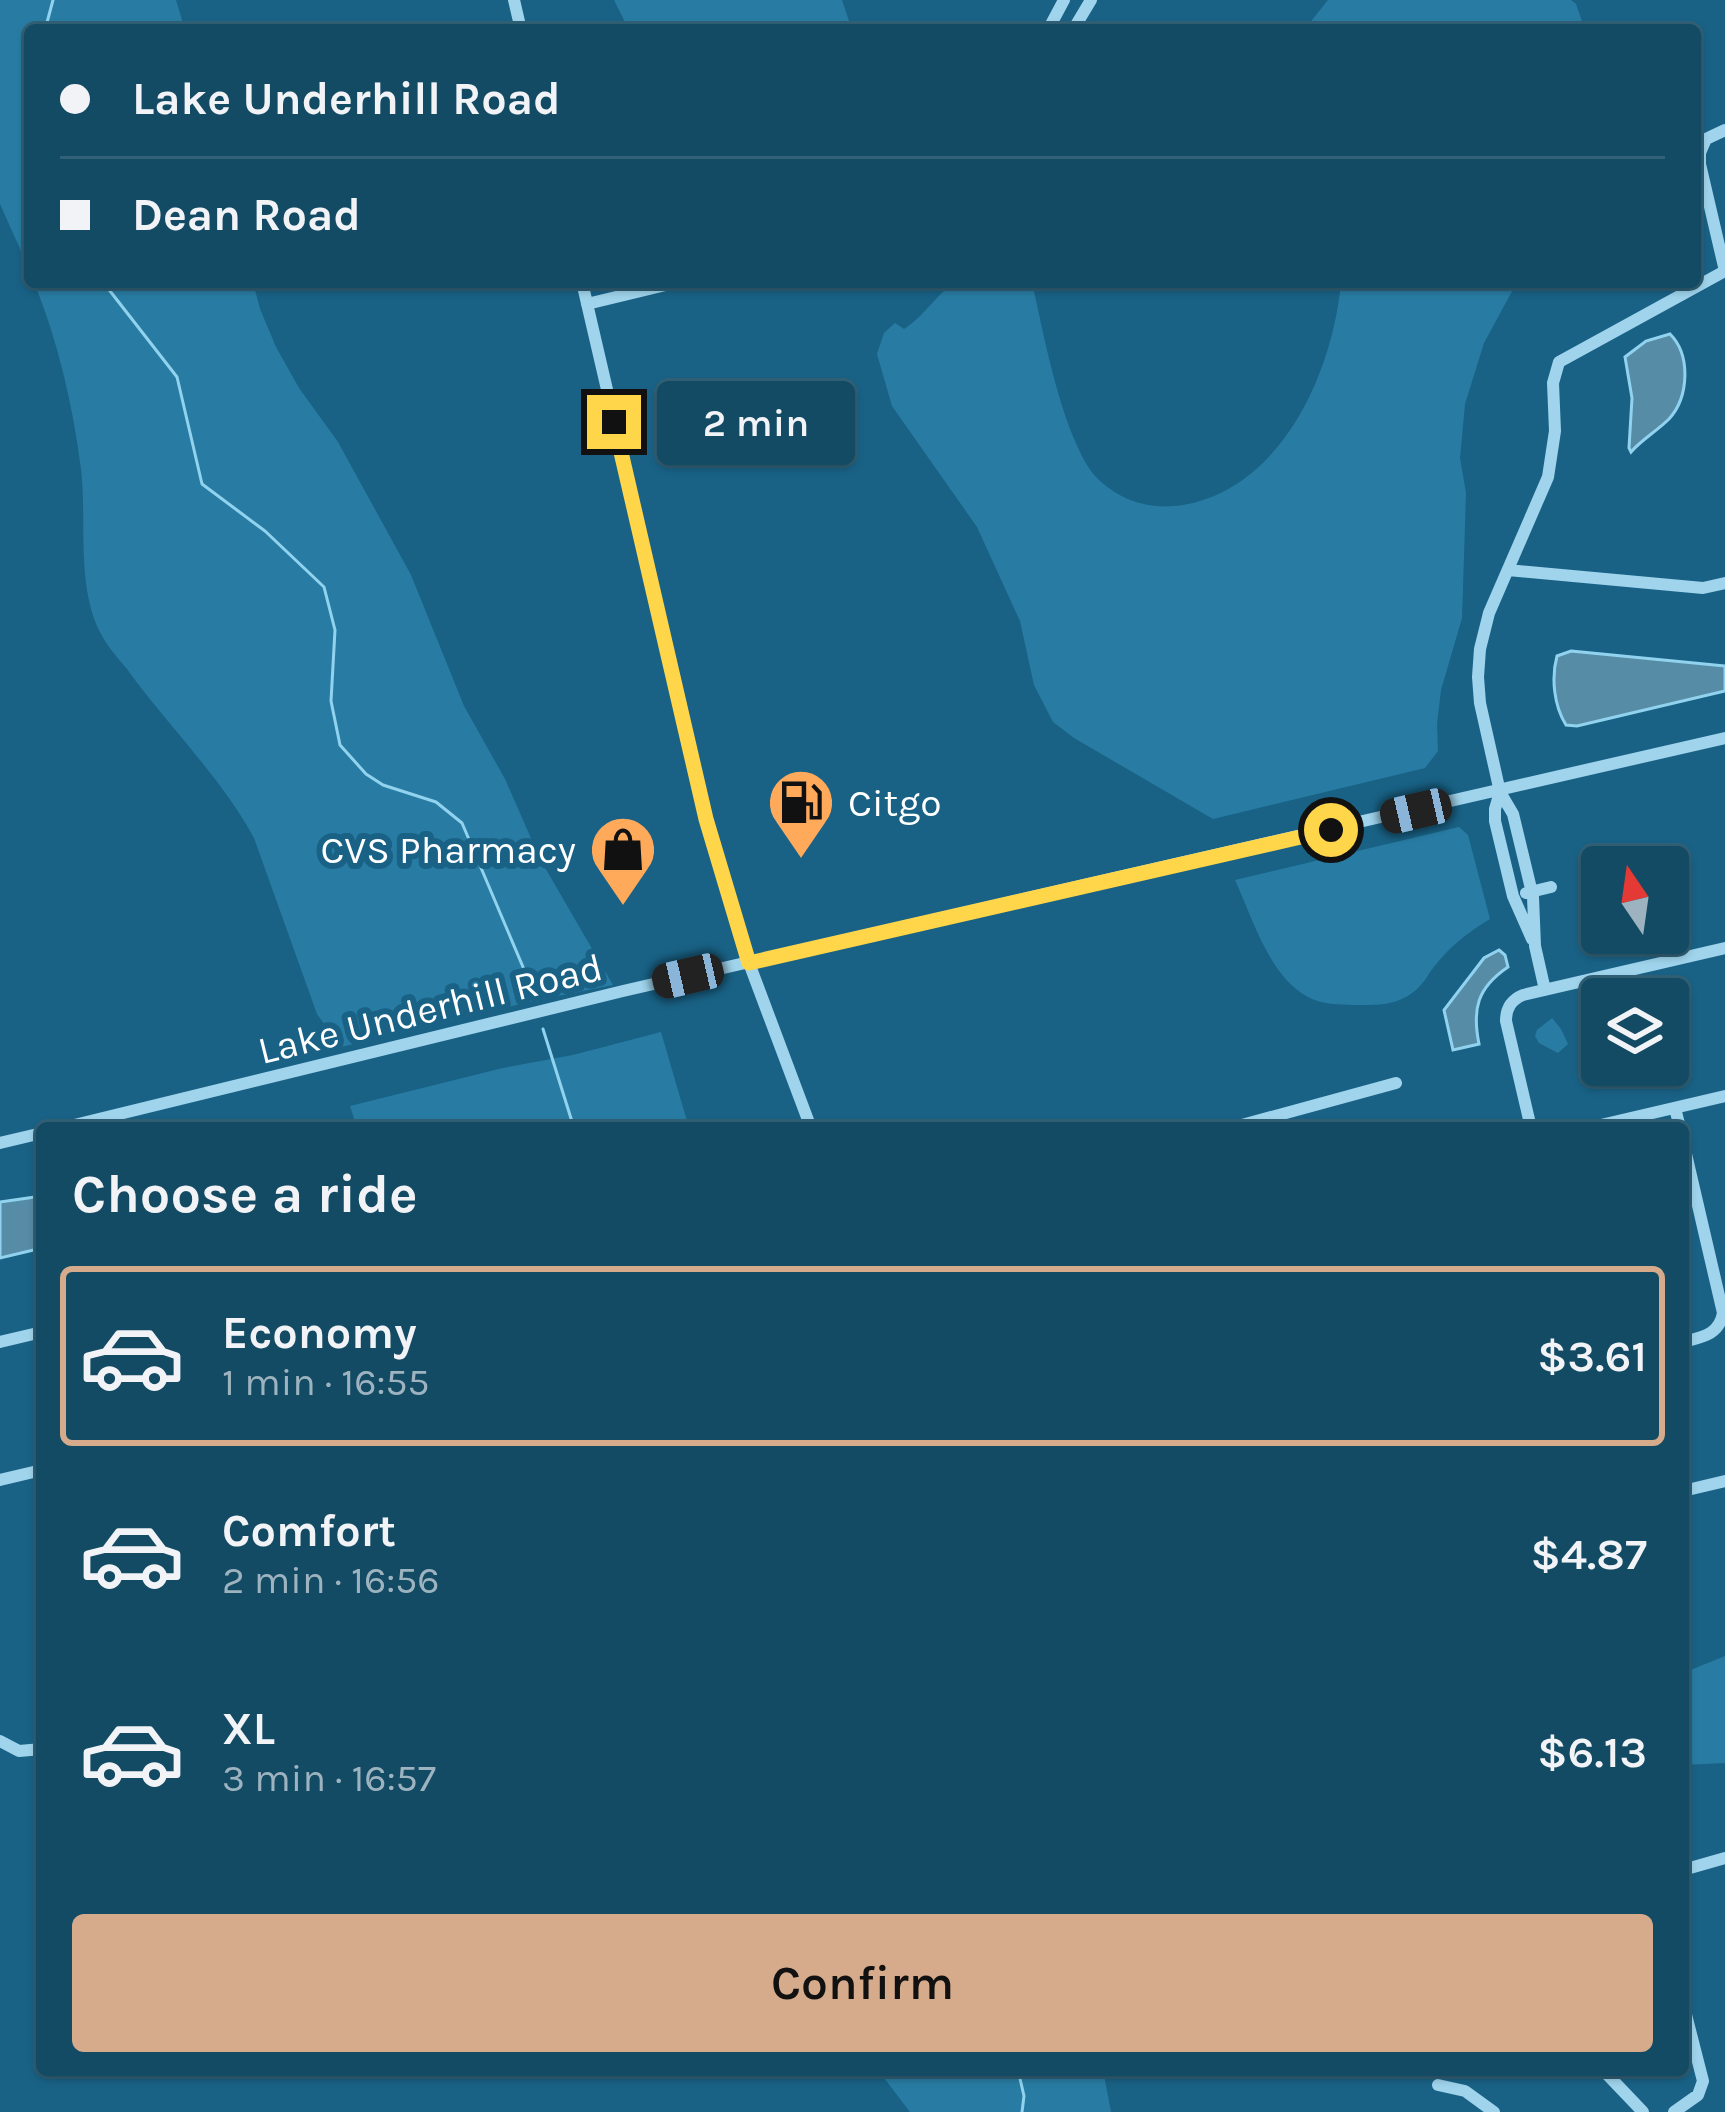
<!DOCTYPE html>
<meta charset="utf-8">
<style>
:root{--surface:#134a64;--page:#1c516a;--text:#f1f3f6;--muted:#9db3bf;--line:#326278;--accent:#d6ab8b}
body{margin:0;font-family:Karla,sans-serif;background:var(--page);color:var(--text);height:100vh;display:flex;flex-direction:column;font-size:45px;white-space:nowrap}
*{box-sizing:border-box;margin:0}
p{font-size:39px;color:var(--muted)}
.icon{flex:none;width:66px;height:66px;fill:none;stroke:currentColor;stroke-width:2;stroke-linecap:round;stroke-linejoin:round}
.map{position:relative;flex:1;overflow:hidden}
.drawer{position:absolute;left:36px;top:1122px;width:1653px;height:954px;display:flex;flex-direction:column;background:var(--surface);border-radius:12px;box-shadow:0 3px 9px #0004,0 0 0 3px var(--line)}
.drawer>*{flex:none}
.hud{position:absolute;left:24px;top:24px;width:1677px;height:264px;border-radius:12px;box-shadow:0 3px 9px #0004,0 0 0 3px var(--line);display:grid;align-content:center;height:264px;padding:0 36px;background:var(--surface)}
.needle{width:78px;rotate:347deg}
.tools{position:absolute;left:1581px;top:846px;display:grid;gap:24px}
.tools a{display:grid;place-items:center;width:108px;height:108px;border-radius:12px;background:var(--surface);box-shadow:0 3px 9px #0004,0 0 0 3px var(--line);font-size:60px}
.end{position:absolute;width:54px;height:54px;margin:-27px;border:15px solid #ffd54a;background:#111;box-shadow:0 0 0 6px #111}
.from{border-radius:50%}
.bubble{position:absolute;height:84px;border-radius:12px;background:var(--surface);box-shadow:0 3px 9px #0004,0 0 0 3px var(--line);font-size:39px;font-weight:600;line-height:84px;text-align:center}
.car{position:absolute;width:36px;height:72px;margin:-36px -18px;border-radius:15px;box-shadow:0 0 9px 3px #0007;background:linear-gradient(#222 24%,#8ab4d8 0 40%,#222 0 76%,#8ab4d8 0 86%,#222 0)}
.hud b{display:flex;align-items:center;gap:42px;height:114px;font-size:45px}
.hud b+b{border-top:3px solid var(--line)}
.hud i{width:30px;height:30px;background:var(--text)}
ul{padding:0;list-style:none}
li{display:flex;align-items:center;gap:36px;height:180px;margin:0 24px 18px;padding:0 12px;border:6px solid transparent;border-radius:12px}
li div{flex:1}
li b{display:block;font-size:45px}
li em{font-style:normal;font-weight:600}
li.on{border-color:var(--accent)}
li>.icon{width:108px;height:108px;stroke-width:1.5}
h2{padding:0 36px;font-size:54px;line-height:144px}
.primary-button{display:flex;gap:24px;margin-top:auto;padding:24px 36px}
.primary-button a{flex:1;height:138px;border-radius:12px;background:var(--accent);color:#111;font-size:48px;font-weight:600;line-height:138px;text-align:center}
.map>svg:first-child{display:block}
.green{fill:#287ca3}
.water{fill:#578ca6;stroke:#91d3ef;stroke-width:3}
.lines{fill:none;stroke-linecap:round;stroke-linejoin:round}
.stream{stroke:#91d3ef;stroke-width:3}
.minor{stroke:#9fd4ec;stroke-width:12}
.route{stroke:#ffd54a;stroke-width:15}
.labels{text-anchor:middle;stroke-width:12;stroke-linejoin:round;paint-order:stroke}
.poi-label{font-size:39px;fill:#fff;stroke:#196286;text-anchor:start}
.street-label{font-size:39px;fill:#fff;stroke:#196286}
</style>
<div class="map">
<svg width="1725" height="2112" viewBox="0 0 1725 2112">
<rect width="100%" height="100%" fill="#196286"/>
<path class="green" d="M0 0H176L185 30H30V271L0 204Z
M614 0H842L852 30H629Z
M1328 0H1571L1576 4 1585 30H1304Z
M34 282H253L260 309 276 347 299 388 338 442 411 575 464 706 505 779 540 859 613 985 537 1000 341 1047 317 1014 254 838C221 777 168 726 127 669 118 658 106 645 100 632 76 585 87 520 81 469 73 406 58 341 34 282Z
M956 282H1032C1043 331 1064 446 1099 480 1123 502 1151 510 1183 505 1282 488 1333 372 1341 282H1517L1484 343 1465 404 1460 458 1466 493 1462 618 1441 690 1437 724 1438 751 1425 768 1213 819 1074 738 1053 722 1034 685 1020 621 977 527 892 406 877 354 884 333 895 323 904 329C925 316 936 294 956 282Z
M1459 827 1468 835 1490 919C1468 932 1449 947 1433 968 1428 975 1423 984 1416 990 1397 1006 1378 1005 1354 1005 1339 1004 1322 1005 1308 997 1269 976 1253 919 1235 880Z
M1552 1018 1561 1029 1568 1044 1558 1053 1539 1043 1535 1036 1537 1030Z
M661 1032 689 1128H357L350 1106 503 1068 573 1055Z
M1725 1656V1763L1683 1765V1673Z
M878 2070H1103L1111 2112H910Z"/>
<path class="water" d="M1670 334C1691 355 1689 397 1669 419 1657 431 1641 440 1631 452L1629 448 1632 398 1625 357 1646 341Z
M1571 651 1725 666V691L1577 726 1566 725C1554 706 1551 678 1557 656Z
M1499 950 1505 955 1508 967C1477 988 1472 1009 1479 1044L1453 1050 1444 1010 1484 958Z
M42 1196V1248L0 1258V1202Z"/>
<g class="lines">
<path class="stream" d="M45 30 53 0
M30 68 26 110 30 114
M103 282 177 377 202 484 265 531 324 587 335 630 331 701 340 745 366 774 383 785 436 802 462 823 537 1000
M543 1029 574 1128
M1018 2070 1024 2096 1022 2112"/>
<path class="minor" d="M514 0 521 30
M1048 30 1064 0
M1073 30 1091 0
M1725 130 1706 139 1700 153V164L1725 271
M582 282 712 841 749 963 811 1128
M587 304 678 282
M1508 570 1703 588 1725 583
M1500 792 1495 809V821L1513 896 1532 939
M1526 893 1551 887
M1545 990 1535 946 1533 897 1513 814 1500 792 1480 703 1478 677 1480 649 1489 613 1548 477 1555 431 1553 383 1559 362 1725 271
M1675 1108 1680 1128
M62 1128 623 991 1725 738
M1231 1128 1396 1083
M1531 1128 1506 1021C1506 1008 1511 1000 1523 995L1725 948
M1588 1128 1725 1096
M1683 1141 1723 1313C1719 1335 1702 1337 1683 1342
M0 1143 42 1133
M0 1342 42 1332
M0 1480 42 1470
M1683 1491 1725 1481
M0 1741 19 1751 42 1749
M1683 1870 1725 1858
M1603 2070 1643 2112
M1438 2085 1465 2091 1494 2112
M1674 2112 1698 2095 1703 2081 1683 2003"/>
</g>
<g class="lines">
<path class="route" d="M614 422 706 819 749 963 1331 830"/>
</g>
<defs>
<symbol id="fuel-pin" viewBox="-11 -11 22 30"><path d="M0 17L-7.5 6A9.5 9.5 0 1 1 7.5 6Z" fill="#ffa95a" stroke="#196286"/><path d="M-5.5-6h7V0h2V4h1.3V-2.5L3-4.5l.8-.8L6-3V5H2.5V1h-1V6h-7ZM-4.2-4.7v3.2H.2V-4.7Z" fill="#111"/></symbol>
<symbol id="shop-pin" viewBox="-11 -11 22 30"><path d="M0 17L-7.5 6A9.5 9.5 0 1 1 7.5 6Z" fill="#ffa95a" stroke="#196286"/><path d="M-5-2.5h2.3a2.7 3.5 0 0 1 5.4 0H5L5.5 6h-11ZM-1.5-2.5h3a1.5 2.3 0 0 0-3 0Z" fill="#111"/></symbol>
</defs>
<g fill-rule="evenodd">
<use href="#fuel-pin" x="763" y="764" width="76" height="104"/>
<use href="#shop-pin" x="585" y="811" width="76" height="104"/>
</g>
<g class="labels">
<g class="poi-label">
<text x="848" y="816">Citgo</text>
<text x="576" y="863" text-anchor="end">CVS Pharmacy</text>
</g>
<g class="street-label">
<text transform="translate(430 1008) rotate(-14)" y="14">Lake Underhill Road</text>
</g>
</g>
</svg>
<div class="tools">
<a><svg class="needle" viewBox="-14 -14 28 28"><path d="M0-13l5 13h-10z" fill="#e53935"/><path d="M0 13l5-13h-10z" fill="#9db3bf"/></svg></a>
<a><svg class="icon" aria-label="layers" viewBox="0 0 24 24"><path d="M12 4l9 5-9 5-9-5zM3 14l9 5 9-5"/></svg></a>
</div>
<i class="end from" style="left:1331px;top:830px"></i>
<i class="end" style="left:614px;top:422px"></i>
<div class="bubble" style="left:657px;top:381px;width:198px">2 min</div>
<i class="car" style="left:1416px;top:811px;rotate:257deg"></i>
<i class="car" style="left:688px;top:976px;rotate:257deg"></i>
<div class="hud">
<b><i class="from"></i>Lake Underhill Road</b>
<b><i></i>Dean Road</b>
</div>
<section class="drawer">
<h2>Choose a ride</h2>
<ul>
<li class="on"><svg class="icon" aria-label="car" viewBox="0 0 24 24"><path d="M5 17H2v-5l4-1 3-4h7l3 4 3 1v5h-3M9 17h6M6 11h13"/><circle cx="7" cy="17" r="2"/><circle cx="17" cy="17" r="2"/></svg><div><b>Economy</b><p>1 min · 16:55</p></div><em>$3.61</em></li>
<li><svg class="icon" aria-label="car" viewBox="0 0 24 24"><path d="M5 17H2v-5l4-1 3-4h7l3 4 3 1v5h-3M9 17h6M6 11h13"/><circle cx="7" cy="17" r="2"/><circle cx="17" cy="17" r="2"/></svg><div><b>Comfort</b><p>2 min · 16:56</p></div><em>$4.87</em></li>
<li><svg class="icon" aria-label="car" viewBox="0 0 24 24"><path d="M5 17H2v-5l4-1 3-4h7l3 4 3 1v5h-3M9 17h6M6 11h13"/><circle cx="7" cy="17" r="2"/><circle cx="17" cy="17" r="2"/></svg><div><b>XL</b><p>3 min · 16:57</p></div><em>$6.13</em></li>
</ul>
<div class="primary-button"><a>Confirm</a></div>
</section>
</div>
